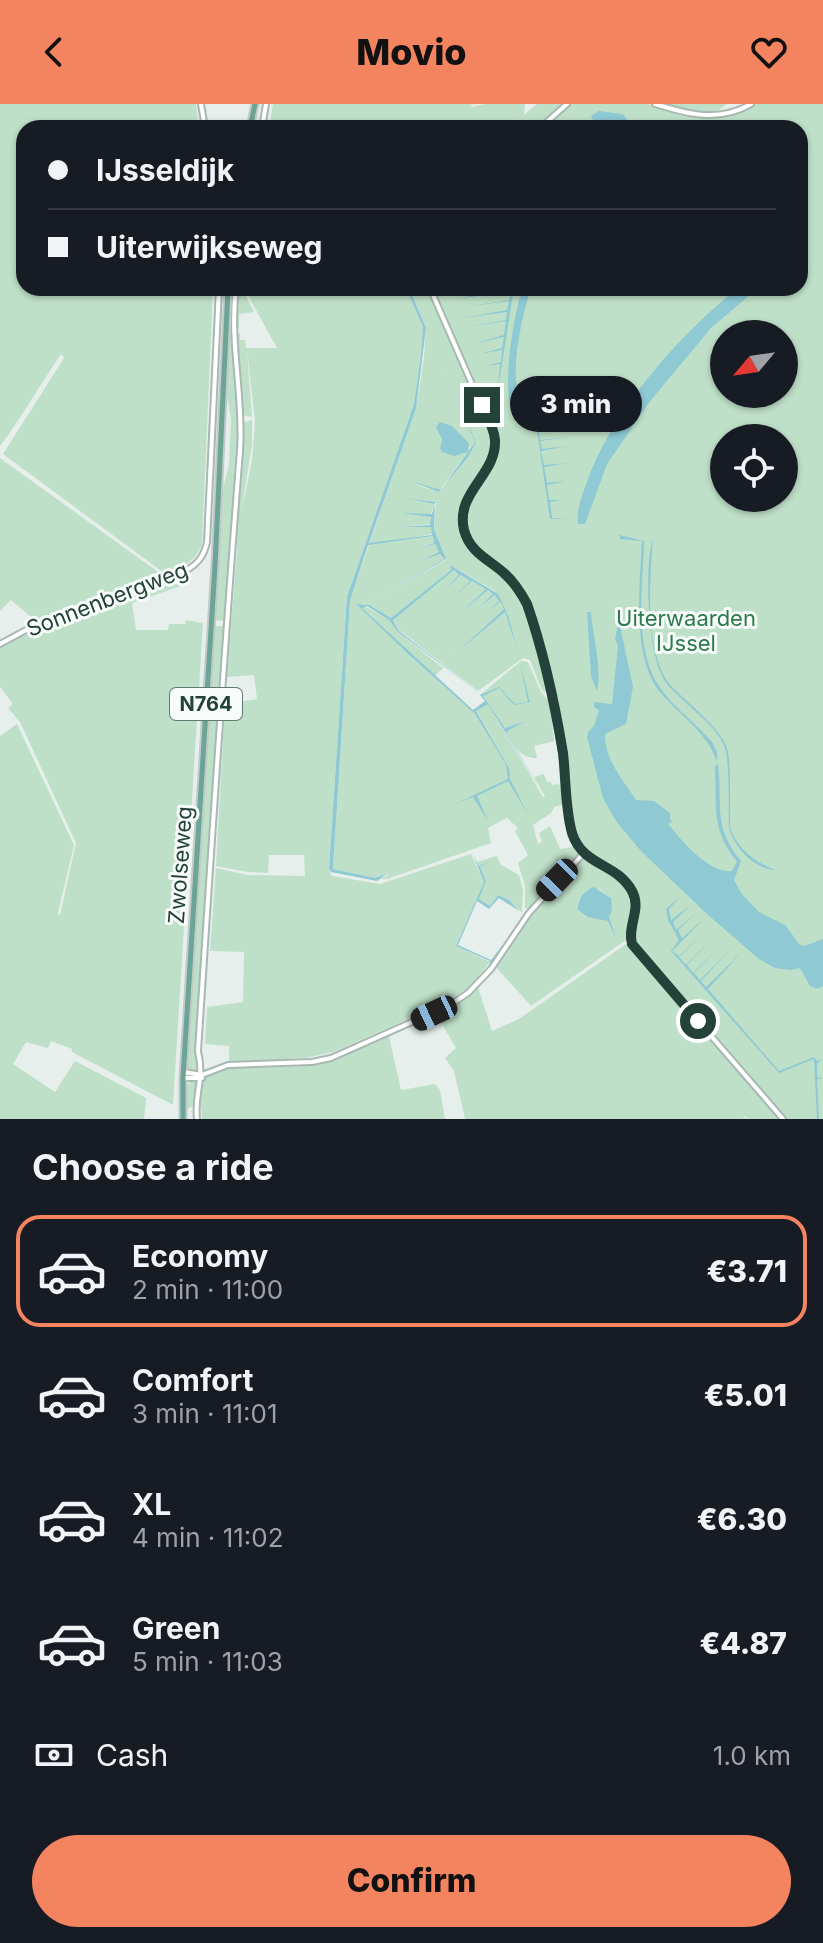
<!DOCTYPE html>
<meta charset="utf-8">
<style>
:root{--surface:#171b24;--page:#242831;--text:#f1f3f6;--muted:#9ea1a6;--line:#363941;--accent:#f4845f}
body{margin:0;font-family:Inter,sans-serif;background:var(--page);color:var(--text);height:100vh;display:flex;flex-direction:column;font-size:30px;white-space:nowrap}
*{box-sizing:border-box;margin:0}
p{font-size:26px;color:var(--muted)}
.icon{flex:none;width:44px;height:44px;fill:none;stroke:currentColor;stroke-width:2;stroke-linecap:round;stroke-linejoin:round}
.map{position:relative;height:1015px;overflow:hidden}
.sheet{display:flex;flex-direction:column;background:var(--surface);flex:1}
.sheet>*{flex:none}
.hud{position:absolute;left:16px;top:16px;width:792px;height:176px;border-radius:24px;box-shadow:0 2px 6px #0004;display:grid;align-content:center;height:176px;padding:0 32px;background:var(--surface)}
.needle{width:52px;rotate:241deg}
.fabs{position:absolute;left:710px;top:216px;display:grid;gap:16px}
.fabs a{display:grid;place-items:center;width:88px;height:88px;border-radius:50%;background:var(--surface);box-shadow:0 2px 6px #0004;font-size:40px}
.end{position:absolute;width:36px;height:36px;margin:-18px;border:10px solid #24423a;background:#fff;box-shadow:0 0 0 4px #fff}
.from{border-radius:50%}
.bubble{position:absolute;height:56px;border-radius:28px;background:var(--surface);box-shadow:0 2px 6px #0004;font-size:26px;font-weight:800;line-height:56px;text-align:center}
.car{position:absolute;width:24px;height:48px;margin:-24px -12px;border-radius:10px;box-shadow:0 0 6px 2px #0007;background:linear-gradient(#222 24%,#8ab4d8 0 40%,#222 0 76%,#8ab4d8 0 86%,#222 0)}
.hud b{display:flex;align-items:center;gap:28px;height:76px;font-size:30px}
.hud b+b{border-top:2px solid var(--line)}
.hud i{width:20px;height:20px;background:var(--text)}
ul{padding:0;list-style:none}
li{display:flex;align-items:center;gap:24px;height:112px;margin:0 16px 12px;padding:0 16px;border:4px solid transparent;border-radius:24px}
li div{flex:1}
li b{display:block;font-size:30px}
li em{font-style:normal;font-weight:800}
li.on{border-color:var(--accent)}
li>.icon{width:72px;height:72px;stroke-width:1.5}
h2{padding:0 32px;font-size:36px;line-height:96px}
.pay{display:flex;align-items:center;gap:20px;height:88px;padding:0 32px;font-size:30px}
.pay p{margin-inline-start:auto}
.action{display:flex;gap:16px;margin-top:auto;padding:16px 32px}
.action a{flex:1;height:92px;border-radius:48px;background:var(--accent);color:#111;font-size:32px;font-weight:800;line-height:92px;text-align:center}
header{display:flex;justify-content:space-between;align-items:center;height:104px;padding:0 32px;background:var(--accent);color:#111;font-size:36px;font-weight:800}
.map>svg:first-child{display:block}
.green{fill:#bfe0c8;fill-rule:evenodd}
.water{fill:#8ec9d4}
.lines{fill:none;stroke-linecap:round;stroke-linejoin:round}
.minor-casing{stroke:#a8b8b2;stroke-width:8}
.major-casing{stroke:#c2cac8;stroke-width:9}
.minor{stroke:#fff;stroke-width:4}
.major{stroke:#6aa596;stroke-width:5}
.route{stroke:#24423a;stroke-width:10}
.labels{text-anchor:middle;stroke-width:6;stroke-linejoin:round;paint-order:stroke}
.shield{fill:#f7fbf9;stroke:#637a73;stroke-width:2}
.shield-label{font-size:20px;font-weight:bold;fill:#24423a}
.street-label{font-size:22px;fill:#24423a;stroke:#f7fbf9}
.park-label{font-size:22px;fill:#2d7a4b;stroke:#f7fbf9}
</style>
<header><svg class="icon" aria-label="back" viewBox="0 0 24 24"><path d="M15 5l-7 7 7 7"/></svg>Movio<svg class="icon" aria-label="heart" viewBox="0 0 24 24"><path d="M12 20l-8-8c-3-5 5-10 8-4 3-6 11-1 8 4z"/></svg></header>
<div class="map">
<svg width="823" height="1015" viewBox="0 0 823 1015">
<rect width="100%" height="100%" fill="#e6efeb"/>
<path class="green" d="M0 0H196L199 24H24V184H213L202 441C194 459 182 464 164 469L3 350 64 254 61 250C40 281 22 313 0 342Z
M273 0H475L470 1 472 3 485 0H525L524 11 537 0H563L536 24H507L519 14 504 24H269Z
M571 0H648L687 12 709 15 730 11 754 0H823V1015H784L638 847 632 834 637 800 627 777 591 755 582 745 573 726 562 637 528 503 513 476 478 449 470 438 464 422 465 402 495 350 496 334 490 311 500 319 505 320 485 305 432 184H800V24H544ZM724 230H784V290H724ZM724 334H784V394H724Z
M662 0H727L713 10 684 7Z
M230 184H234L231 213 239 338 224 517 215 516 220 398 229 360 231 315 226 284Z
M238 184H242L254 208 239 210V225L235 220Z
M244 184H406L423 223 421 250 414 300 347 493 329 765 332 772 380 780 471 750 484 778 456 842 490 858 470 883 446 898 333 948 306 954 229 958V942L205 940 207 903 243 898 244 848 210 847 216 764 247 771 305 772 304 751H269L268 769 248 768 216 762 225 600 257 595 254 571 227 573 237 446 236 403 242 319 252 316V341L241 408 252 357 255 317 247 246 252 313 242 311 236 234 240 228V236H245L246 244H277Z
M409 184H429L493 332C495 364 462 382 462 410 462 449 499 458 518 487 537 514 539 555 547 587L544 588 541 584 530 556 523 554 478 587 399 526 393 515 454 466 459 471 440 490 461 471 470 477 451 495 472 477 486 485 458 511 488 486 493 490 477 506 496 491 499 497 487 508 499 498 504 505 453 552 505 508 519 550 509 514 495 487 450 461 451 466 391 514 364 500H356L407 549 475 610 506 661 509 671V664L476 606 487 599 483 591H480L521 557 528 558 541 588 550 598 554 637 534 642 537 654C519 654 515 642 506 628L524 617 505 624 494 610 543 693 545 692 534 673 544 670 547 678H551L552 681 559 680 566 695 565 700 554 703 551 709 533 721 538 740 542 738 539 729 550 722 560 745 573 743 572 733 579 749 529 805 525 804V782L518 759 528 751 515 727 518 724 507 714 488 724 491 739 387 775H380L388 771 387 769 375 774 333 765 350 497 417 299 424 253 426 224ZM445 268 476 338 469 352 439 388 411 379 440 386 475 338ZM442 335 470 343 469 345C461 354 449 352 440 344ZM407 396 436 399 434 425 446 456 373 497 444 455 440 450 418 458 439 448 435 440 417 444 434 439 433 432 384 439 433 430 431 423H401L431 420 430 412 435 400Z
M0 354 161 470 36 517 11 496 0 507Z
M184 469 192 478 132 499 136 526H168L169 520H185L186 516 203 519 173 1001 72 948V945L51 937 48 944 26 938 13 960 55 988 75 957 146 994 144 1015H0V632L17 620 74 741 58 809 60 811 76 739 20 618 8 604 13 600 0 583V541L38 522Z
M363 501 389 516 398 528 443 564 435 572 362 504Z
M214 522H224L196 946 200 967 190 968 187 962Z
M497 752 500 760 519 771 523 786 522 809 509 796 498 791 490 802 479 795 486 777 480 764 485 758 480 762 477 758Z
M587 755C606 765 634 777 634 802 634 813 629 823 629 834L531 902 495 862 541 796 580 756ZM599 785 611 794 609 813 618 839 608 817 578 806V797L587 786Z
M626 840H630L781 1015H748L742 1010 746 1015H465L454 967 445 954 456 944 439 915 423 921 422 916 452 903 478 883 492 927 519 915Z
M389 932 401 986 435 980 440 986 445 1015H202L200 989 205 974C234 955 275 967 308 961 336 957 363 943 389 932Z
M194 975 199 979 194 1002 186 1005V982Z"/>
<path class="water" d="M599 7 623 10 633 24H597L591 12Z
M406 184H409L426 224 416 304 369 439 432 431 431 423H401L430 421 431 413 402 409 432 410 435 400 407 395 435 398 434 425 446 455 373 497 444 455 440 450 418 458 439 448 435 440 417 445 434 439 433 432 368 441 350 497 333 765 375 774 388 769 377 777 331 768 329 765 347 493 414 300 421 250 423 223Z
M512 184H514L498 285 500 260 485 262 501 258 502 246 480 250 502 244 504 233 475 239 504 231 506 217 467 223 506 216 507 208 462 214 507 206 509 197 458 204 509 196 511 188 454 195Z
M522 184H531C521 216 507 275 523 305L516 312C498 293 515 209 522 184Z
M738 184H758L711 224 651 296 607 360 585 420H578C576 405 582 392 587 378 612 307 679 231 738 184Z
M445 268 476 338 469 352 439 388 410 377 441 386 475 338Z
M440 318 452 322 469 339 468 348 454 352 442 348 440 344 442 335 436 323Z
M538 319 539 326 566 324 539 327 540 336 569 333 540 337 542 345 568 342 541 347 544 361 568 359 544 363 547 379 566 377 547 381 549 396H562L550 398 552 414 568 415H550L536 320Z
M619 431 644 437C643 478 634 542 657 579 670 601 695 618 712 638L717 648V657C706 627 680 612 660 588 631 552 640 481 642 437L620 435Z
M653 435C650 476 643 553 673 584 688 599 721 625 727 644 732 660 729 704 730 724 738 746 757 759 775 766 753 764 735 744 729 724 728 705 730 659 725 644 718 622 682 598 667 580 647 556 644 461 653 435Z
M450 461 498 490 509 514 519 551 505 508 453 552 504 505 500 498 487 508 499 497 495 491 477 506 493 490 488 486 458 511 486 485 472 477 451 495 470 477 461 471 439 491 459 471 454 466 393 516 399 527 478 588 398 528 389 516 367 502 362 504 473 606 485 597 480 591 499 583 515 600 528 598 520 559 530 598 514 601 499 584 483 592 505 624 525 617 506 628 545 693 488 600 476 607 509 664 510 675 529 712 508 677 477 692 488 717 473 693 455 700 508 675 506 661 475 610 407 549 356 500 369 501 391 514 451 466Z
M587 508H591C593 535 602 561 597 587L591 572Z
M619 517 633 583 626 620 605 630C605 657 622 674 636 696L654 697 670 709V715L673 719 669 718V721C681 736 709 770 732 767L737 758C711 724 717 707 715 666L716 660 718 661C723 701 712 722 741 757L734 776 741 789 759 808 785 821 800 841 804 842 823 835V882L818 885 810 882 800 864 790 866 775 864 759 855 708 811 641 747 616 717 603 694 587 633 588 628 594 622 599 606 594 603V598L612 600 618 542 615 535Z
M473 751 479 762 490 757 480 763 486 777 479 795 490 802 498 791 509 796 519 807 499 794 489 805 477 797 458 841 491 856 505 838 490 860V857L456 842 484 778Z
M594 783 611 794 612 806 609 813 618 839 608 817 588 813 578 806C577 796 584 786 594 783Z
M680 793 669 805 671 816 690 802 673 818 676 826 698 807 678 826 682 834 705 814 672 847 679 852 712 821 679 853 686 861 720 826 687 861 693 869 728 834 694 869 700 876 735 841 701 877 706 883 742 848 708 885 779 967 814 953 817 957 823 955 817 959V973L823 974 817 975 819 1015H817L814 955 779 969 671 847 679 836 668 816 666 805Z"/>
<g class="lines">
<defs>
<path id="minor" d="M201 0 205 24
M655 0C688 10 718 19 751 0
M262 24 266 0
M540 24 567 0
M430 184 495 333C496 373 447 395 468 437 475 450 489 457 500 466 512 475 520 487 527 500 543 547 555 600 562 649 566 672 565 713 574 733 587 764 622 761 634 791 641 809 625 826 635 844L783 1015
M0 540 26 526 185 467C198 460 204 452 207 438L219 184
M183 968 202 971 228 961 312 958 331 954 450 901 468 889 491 865 529 809 583 750
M183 974H202
M197 1015C194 988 205 977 198 947 211 747 224 547 240 347 244 293 229 239 236 184"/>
<path id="major" d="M250 24 255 0
M183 1015V974L215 462 228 184"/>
</defs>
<use href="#minor" class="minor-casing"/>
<use href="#major" class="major-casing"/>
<use href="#minor" class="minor"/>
<use href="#major" class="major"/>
</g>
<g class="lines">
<path class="route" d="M482 301C487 311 494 324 495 336 497 371 455 388 464 426 470 449 490 456 505 470 515 479 521 489 527 500 543 546 555 601 563 649 566 675 565 704 572 729 583 763 616 758 632 787 642 805 627 821 632 840L698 917"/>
</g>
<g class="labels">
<rect class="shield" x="170" y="584" width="72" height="32" rx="6"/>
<g class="shield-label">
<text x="206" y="607">N764</text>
</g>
<g class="street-label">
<text transform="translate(107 495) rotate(-21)" y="8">Sonnenbergweg</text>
<text transform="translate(180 761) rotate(-86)" y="8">Zwolseweg</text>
</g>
<g class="park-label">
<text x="686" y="522">Uiterwaarden<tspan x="686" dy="25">IJssel</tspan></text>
</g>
</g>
</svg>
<div class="fabs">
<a><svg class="needle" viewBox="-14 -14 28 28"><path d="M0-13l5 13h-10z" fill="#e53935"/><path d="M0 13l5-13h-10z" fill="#9ea1a6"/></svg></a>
<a><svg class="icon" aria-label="locate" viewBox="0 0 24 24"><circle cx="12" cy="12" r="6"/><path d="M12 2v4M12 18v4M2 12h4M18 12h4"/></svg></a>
</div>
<i class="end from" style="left:698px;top:917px"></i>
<i class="end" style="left:482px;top:301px"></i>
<div class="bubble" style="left:510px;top:272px;width:132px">3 min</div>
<i class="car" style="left:557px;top:776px;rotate:224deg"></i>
<i class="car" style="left:434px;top:909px;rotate:245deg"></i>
<div class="hud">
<b><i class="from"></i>IJsseldijk</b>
<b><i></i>Uiterwijkseweg</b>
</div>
</div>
<section class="sheet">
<h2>Choose a ride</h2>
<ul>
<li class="on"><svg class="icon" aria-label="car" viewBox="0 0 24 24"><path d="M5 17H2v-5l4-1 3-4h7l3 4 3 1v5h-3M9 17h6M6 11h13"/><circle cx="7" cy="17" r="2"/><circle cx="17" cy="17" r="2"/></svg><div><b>Economy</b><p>2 min · 11:00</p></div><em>€3.71</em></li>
<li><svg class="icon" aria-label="car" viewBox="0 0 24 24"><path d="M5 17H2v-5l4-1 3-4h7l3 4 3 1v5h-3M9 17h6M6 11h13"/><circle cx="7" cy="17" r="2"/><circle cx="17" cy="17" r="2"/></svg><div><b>Comfort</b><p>3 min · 11:01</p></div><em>€5.01</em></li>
<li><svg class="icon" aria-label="car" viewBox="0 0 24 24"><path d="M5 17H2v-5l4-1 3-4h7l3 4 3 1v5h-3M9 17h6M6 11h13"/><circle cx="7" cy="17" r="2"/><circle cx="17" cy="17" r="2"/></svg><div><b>XL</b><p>4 min · 11:02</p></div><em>€6.30</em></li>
<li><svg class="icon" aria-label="car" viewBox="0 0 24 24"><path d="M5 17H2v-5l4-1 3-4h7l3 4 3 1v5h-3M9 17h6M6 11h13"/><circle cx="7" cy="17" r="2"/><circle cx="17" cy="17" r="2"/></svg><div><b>Green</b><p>5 min · 11:03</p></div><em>€4.87</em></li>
</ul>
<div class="pay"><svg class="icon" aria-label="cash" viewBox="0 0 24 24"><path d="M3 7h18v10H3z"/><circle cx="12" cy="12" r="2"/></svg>Cash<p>1.0 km</p></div>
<div class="action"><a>Confirm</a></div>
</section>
